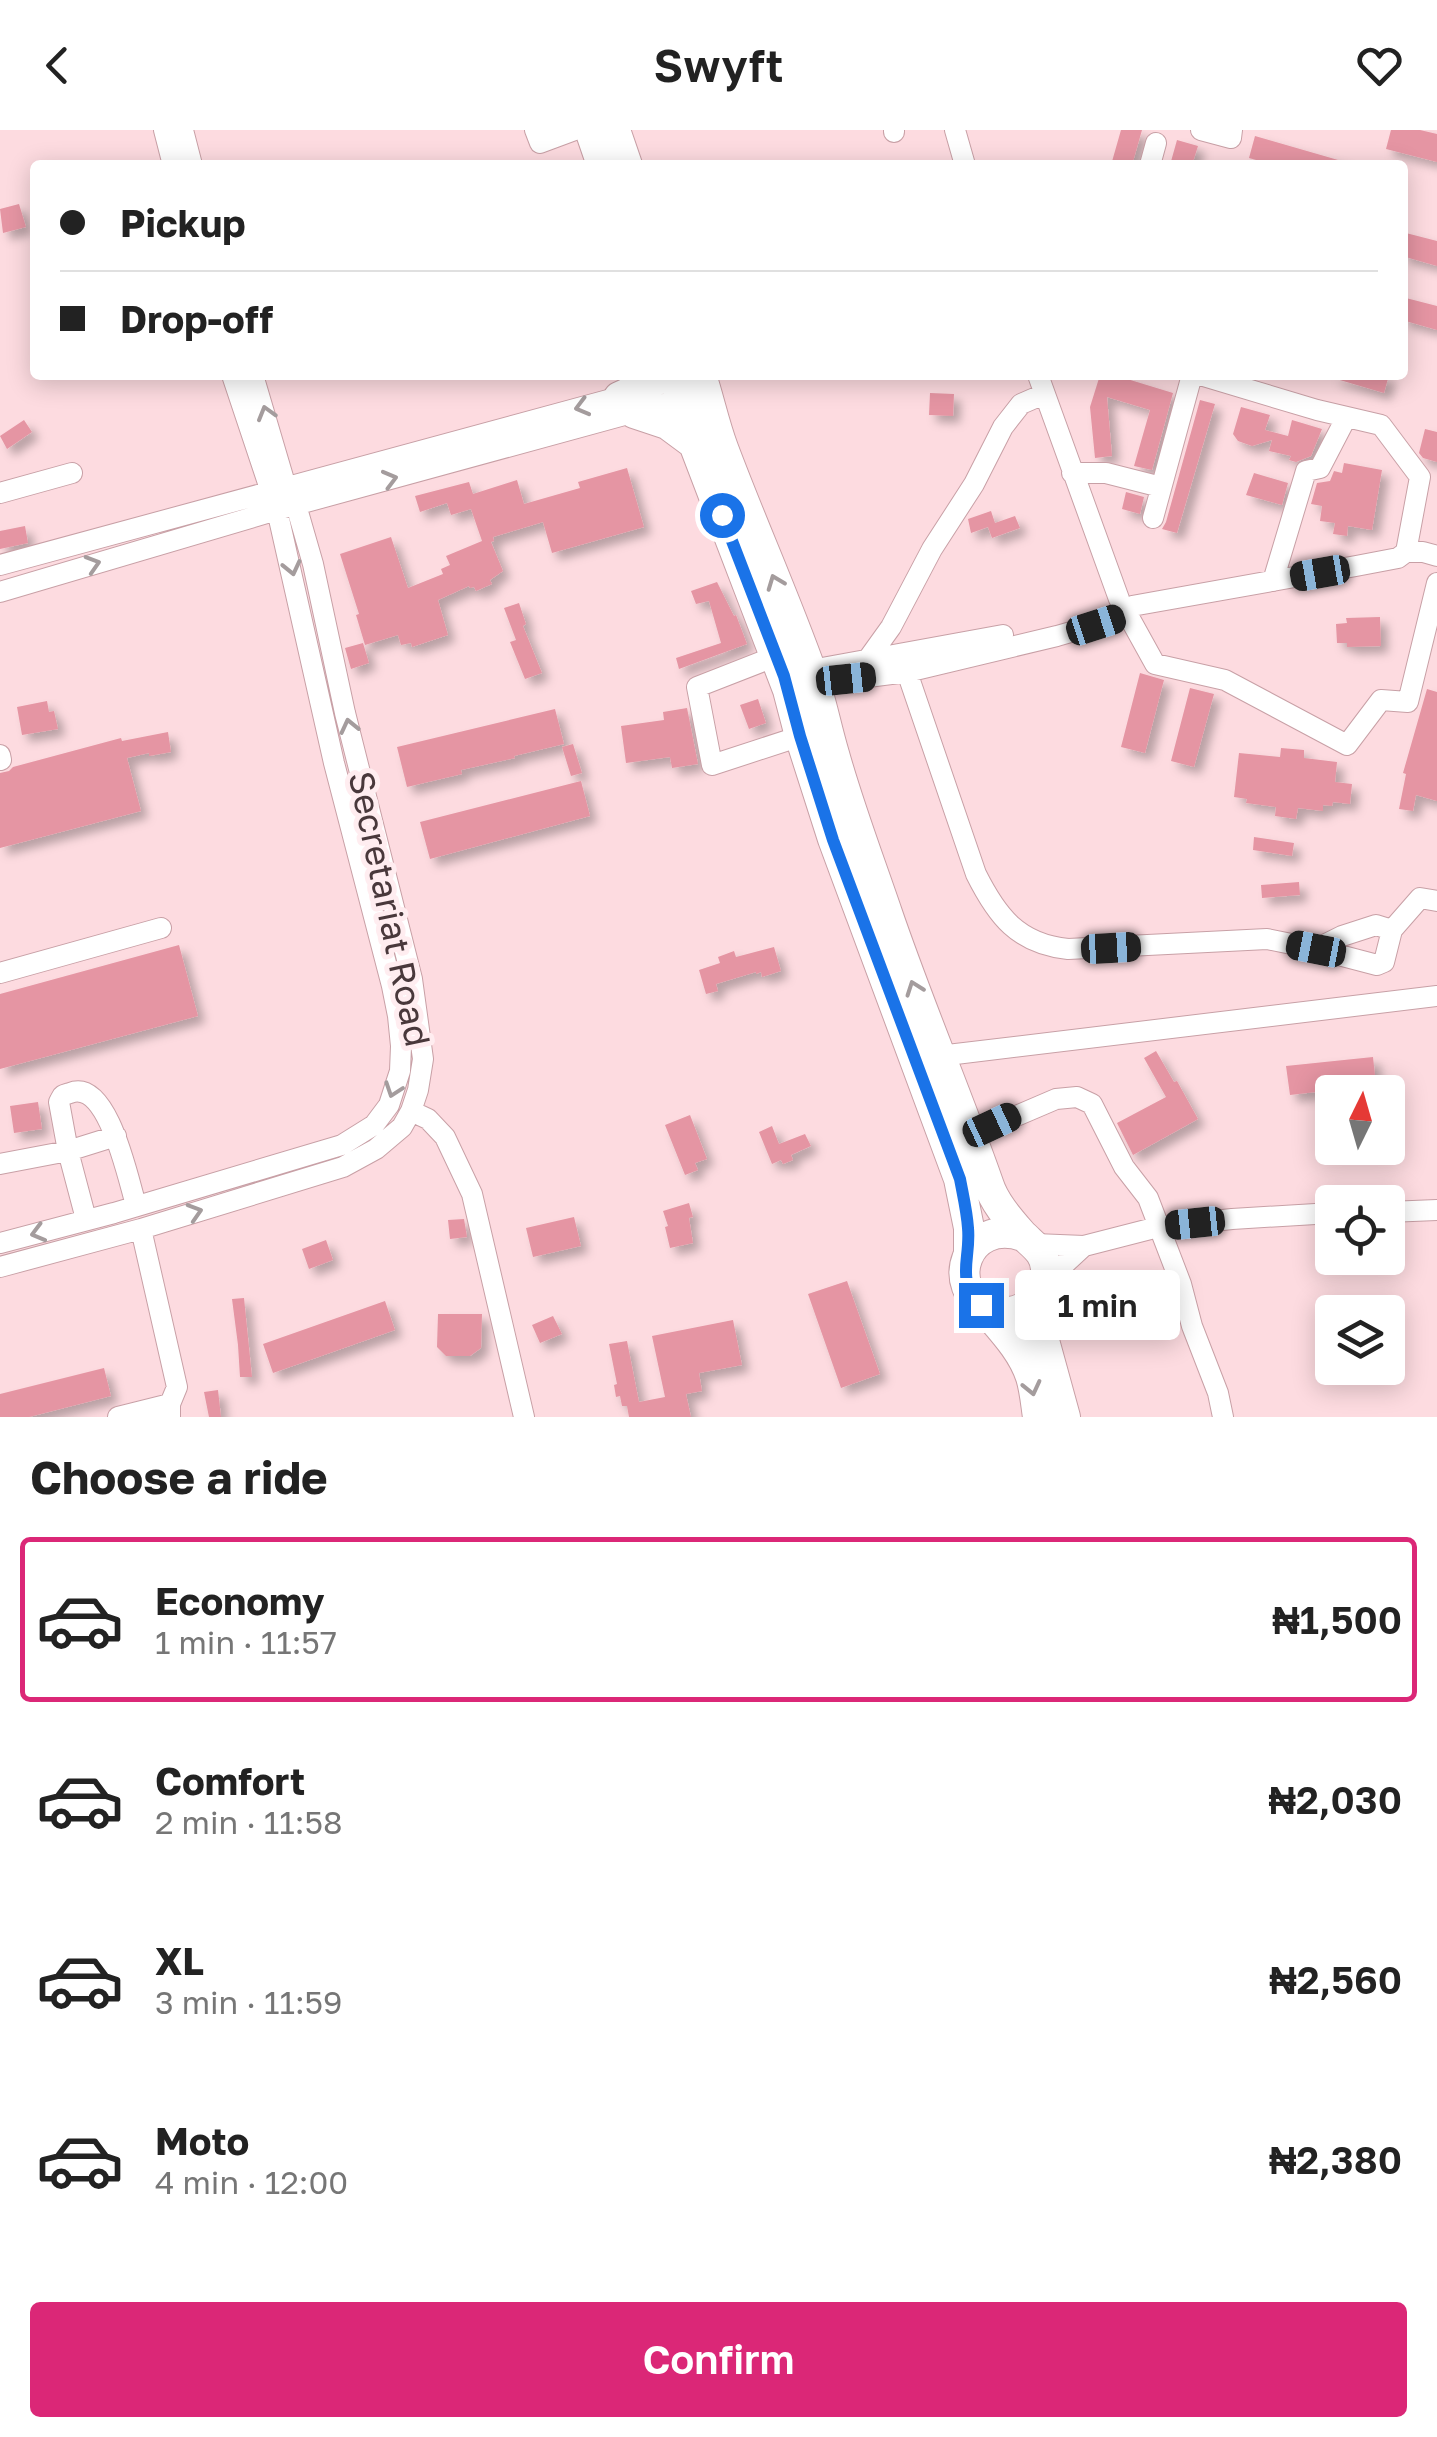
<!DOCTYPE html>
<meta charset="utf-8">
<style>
:root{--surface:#fff;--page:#f2f2f2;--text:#222;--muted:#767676;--line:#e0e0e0;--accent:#db2777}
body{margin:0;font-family:"Golos Text",sans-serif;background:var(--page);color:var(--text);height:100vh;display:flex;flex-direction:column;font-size:38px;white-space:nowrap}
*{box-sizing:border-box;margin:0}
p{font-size:32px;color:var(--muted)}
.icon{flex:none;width:55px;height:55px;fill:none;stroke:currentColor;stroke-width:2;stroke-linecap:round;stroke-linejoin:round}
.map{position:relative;height:1287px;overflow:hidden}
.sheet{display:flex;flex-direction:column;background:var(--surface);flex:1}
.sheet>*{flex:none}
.banner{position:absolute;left:30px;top:30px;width:1378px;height:220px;border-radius:10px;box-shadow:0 5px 25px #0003;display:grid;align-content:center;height:220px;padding:0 30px;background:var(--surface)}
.needle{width:65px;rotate:5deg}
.tools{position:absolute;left:1315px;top:945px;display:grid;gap:20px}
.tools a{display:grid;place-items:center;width:90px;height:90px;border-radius:10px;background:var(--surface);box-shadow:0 5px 25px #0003;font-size:50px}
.end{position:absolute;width:45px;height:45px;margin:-22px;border:12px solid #1a73e8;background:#fff;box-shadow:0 0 0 5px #fff}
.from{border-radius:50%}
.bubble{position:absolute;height:70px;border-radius:10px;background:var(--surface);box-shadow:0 5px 25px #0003;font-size:32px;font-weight:600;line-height:70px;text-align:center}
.car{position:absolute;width:30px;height:60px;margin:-30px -15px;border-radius:12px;box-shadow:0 0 8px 2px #0007;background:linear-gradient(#222 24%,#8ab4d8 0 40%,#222 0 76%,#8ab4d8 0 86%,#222 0)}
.banner b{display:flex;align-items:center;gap:35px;height:95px;font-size:38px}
.banner b+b{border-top:2px solid var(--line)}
.banner i{width:25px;height:25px;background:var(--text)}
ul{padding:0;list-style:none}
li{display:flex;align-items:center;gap:30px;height:165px;margin:0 20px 15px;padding:0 10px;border:5px solid transparent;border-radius:10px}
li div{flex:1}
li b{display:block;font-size:38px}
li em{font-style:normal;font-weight:600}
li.on{border-color:var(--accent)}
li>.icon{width:90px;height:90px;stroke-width:1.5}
h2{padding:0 30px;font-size:45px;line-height:120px}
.cta{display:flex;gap:20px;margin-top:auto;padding:20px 30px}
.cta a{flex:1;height:115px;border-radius:10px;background:var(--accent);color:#fff;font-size:40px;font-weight:600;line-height:115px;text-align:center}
header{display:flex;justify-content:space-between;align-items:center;height:130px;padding:0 30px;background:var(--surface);font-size:45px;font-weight:600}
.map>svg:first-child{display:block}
.building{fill:#e595a3;filter:url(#shadow)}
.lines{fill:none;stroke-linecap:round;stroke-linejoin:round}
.minor-casing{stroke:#c8a0a6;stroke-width:22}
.highway-casing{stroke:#c8a0a6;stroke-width:32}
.minor{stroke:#fff;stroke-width:20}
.highway{stroke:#fff;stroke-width:30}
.oneway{stroke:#a49c9d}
.route{stroke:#1a73e8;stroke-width:12}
.labels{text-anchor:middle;stroke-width:10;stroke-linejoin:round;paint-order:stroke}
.street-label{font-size:35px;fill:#49383b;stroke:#ffedf0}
</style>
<header><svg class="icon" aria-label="back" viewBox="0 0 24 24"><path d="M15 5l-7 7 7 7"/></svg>Swyft<svg class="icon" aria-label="heart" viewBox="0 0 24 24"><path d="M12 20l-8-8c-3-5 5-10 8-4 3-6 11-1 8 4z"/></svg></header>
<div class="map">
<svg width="1437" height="1287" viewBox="0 0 1437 1287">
<defs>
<filter id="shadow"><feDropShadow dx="7" dy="7" stdDeviation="5" flood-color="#0004"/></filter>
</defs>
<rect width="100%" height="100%" fill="#fddbe0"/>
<path class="building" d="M1121 0H1142L1132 35H1111Z
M1391 0H1420L1437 4V32L1386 19Z
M1255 6 1345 32V35H1274L1249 28Z
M1177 10 1198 16 1192 35H1170Z
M19 74 26 97 3 103 0 79Z
M1402 102 1437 111V136L1402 126Z
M1402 167 1437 176V200L1402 190Z
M1100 245H1114L1173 263 1152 340 1134 336 1150 280 1107 267 1112 326 1095 328 1090 277Z
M1333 245H1389L1384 263 1333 248Z
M930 263 954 264 953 286 929 285Z
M1200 270 1215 274 1177 403 1162 399 1166 392Z
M1241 277 1270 285 1265 300 1288 306 1292 290 1322 299 1311 326 1296 332 1289 330 1291 326 1269 321 1272 310 1252 316 1238 311 1233 304Z
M24 290 32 302 7 319 0 306Z
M1425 299 1437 302V332L1423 328 1419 323Z
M1344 333 1382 340 1372 400 1348 396 1347 406 1333 404 1335 393 1320 391 1322 376 1311 374 1317 353 1330 351 1334 341 1342 343Z
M627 338 644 397 552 423 543 392 493 407 494 411 491 412 503 441 490 450 492 454 476 461 474 457 470 458 469 456 438 470 448 505 412 517 411 513 401 515 398 505 365 515 356 485 359 484 340 424 391 407 408 458 443 444 441 439 450 435 446 426 482 411 471 379 451 385 447 373 420 382 415 366 469 352 473 364 517 350 524 374 580 358 578 352Z
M1254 343 1288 353 1282 375 1246 365Z
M1126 362 1144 367 1140 384 1122 379Z
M991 381 995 393 1015 386 1020 398 992 408 988 397 971 403 968 389Z
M25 396 28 413 0 419V401Z
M717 452 734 486 736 485 747 514 679 539 676 528 721 513 709 471 696 474 691 461Z
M519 473 526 494 523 496 542 543 525 549 510 512 516 510 504 478Z
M1380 487 1381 516 1347 517V513H1337L1336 494 1347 493 1346 488Z
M363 513 369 533 351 539 345 518Z
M1140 543 1164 550 1145 623 1121 617Z
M1190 558 1214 564 1194 637 1171 631Z
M1427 559 1437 562V671L1416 665 1413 681 1399 679 1406 644 1403 643Z
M758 569 766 593 749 599 740 575Z
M47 571 49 582 54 581 58 599 22 605 17 577Z
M687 578 698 634 672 638 670 627 626 633 621 596 664 590 663 582Z
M555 579 564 614 514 626 515 628 461 640 462 644 407 657 397 617Z
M168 602 171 622 149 626V623L127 628 141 681 0 718V643L9 641 13 637 121 608 122 611Z
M573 614 582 643 571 646 562 617Z
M1281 618 1304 620V628L1337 632 1335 652 1352 654 1350 674 1333 672 1332 676 1323 675V681L1298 678 1296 689 1275 686 1276 677 1246 673 1247 669 1234 667 1239 623 1280 627Z
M581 651 590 686 430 729 420 692Z
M1254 707 1294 713 1292 726 1253 720Z
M1299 752 1300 765 1262 768 1261 755Z
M179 815 198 886 0 939V864Z
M774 817 781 841 762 847 761 842 756 844V842L716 854 718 861 706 864 699 840 720 833 718 827 734 821 736 827Z
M1156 921 1174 952 1177 951 1198 989 1133 1025 1117 993 1166 967 1144 928Z
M1373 927 1376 955 1290 965 1286 936Z
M38 972 42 999 14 1003 10 976Z
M690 985 707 1029 695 1033 698 1040 685 1045 665 995Z
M772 996 779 1014 805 1004 811 1016 791 1025 793 1030 783 1034 781 1030 772 1034 759 1002Z
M689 1073 693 1087 689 1088 693 1113 670 1118 665 1097 668 1096 663 1081Z
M574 1087 581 1116 533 1127 526 1098Z
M464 1089 467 1107 450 1109 448 1090Z
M326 1110 333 1130 309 1139 302 1119Z
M847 1151 880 1244 841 1258 808 1164Z
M244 1168 252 1247H240L238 1215 232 1169Z
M385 1171 395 1200 273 1243 263 1214Z
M438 1184H482L481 1218 470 1226H446L437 1217Z
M553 1186 562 1204 540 1213 532 1195Z
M733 1190 742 1235 699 1243 702 1261 686 1264 691 1287H629L627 1276H622L620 1266 616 1267 614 1255 617 1254 609 1214 627 1211 639 1272 665 1267 652 1206Z
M104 1238 111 1266 29 1287H0V1264Z
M218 1260 221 1287H209L204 1262Z"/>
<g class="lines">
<defs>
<path id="minor" d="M164 0 173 35
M183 0 192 35
M535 0 540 13 575 0
M955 0 965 35
M1201 0 1231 8 1232 0
M894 2V0
M1150 35 1156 13
M1038 245 1119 469
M1200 245 1317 280 1381 295 1420 347 1406 422
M1072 343H1106L1161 357
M0 363 72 343
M1153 388 1192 245
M0 435 619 267 687 246
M1273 451 1306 341 1320 338 1346 288
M0 462 277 380 690 267
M1132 476 1356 436 1398 428 1406 422H1423L1437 426
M1129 487 1155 534 1225 550 1347 615 1381 570 1408 572 1437 453
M784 523 697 557 712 635 810 603
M904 524 907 542 976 744C997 786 1018 814 1068 819L1267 809 1316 819 1377 835 1384 832 1392 800 1376 795 1342 806 1316 819
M868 529 891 497 932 419 974 354 1003 297 1021 274 1044 264
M800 542 1003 505
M805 555 907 542 1057 506 1119 488
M0 625 1 630
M1392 800 1420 768 1437 771
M0 843 161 798
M939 926 1437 866
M411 981 428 989 445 1007 472 1064 524 1287
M972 1005 1056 969 1077 967 1092 974 1124 1037 1148 1068 1181 1154 1192 1196 1218 1263 1223 1287
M0 1034 68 1021 116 1006
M1388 1082 1437 1080
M86 1089 68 1021 59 972C64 964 60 966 70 963 108 948 128 1049 136 1075
M141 1099 177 1257 170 1274V1287
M0 1113 114 1083 342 1015 374 995 389 975 400 941 401 916 398 886 392 856 334 633 277 380 232 245
M1035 1114 1084 1116 1158 1097 1232 1089 1332 1083
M0 1137 141 1099 343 1037 376 1019 402 997 411 981 418 960 423 929 412 849 345 583 313 434 296 375 286 357 253 245
M1044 1153 1084 1116
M118 1287 170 1274"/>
<path id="highway" d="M590 0 602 35
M615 0 627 35
M674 245 694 314 788 560 800 606 833 709 959 1049 969 1098V1123
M701 245C709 269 714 294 723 318 751 393 785 468 812 544 821 570 826 597 834 624 849 678 869 730 887 783 918 874 956 962 988 1053 994 1072 1008 1088 1021 1103 1032 1115 1045 1121 1046 1139 1048 1170 1016 1190 989 1179 943 1159 966 1087 1023 1106
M619 267 632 261 645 245
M634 283 667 294 694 314
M1042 1160 1038 1182 1040 1196 1065 1287
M981 1175C999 1197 1022 1219 1031 1247 1035 1260 1036 1274 1038 1287"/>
</defs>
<use href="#minor" class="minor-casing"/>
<use href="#highway" class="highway-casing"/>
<use href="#minor" class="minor"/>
<use href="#highway" class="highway"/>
</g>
<defs><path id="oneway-chevron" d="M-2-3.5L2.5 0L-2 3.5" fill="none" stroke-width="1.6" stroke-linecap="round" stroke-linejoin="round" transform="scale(2.5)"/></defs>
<g class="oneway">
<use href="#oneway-chevron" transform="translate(582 277) rotate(165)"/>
<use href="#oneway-chevron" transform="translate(266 283) rotate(-106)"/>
<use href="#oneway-chevron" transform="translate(390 349) rotate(-15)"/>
<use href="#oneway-chevron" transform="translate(93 434) rotate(-17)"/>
<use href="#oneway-chevron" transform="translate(292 438) rotate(77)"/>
<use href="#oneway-chevron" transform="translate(775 452) rotate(-111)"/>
<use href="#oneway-chevron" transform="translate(349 596) rotate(-103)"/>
<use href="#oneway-chevron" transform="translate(914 858) rotate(-110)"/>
<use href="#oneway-chevron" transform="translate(393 960) rotate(109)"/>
<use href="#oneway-chevron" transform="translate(195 1082) rotate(-17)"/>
<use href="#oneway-chevron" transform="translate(38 1103) rotate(165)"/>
<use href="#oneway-chevron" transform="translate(1032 1258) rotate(77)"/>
</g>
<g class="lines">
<path class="route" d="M722 385 784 546 800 606 833 710 960 1049C963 1065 967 1082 968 1098 971 1130 955 1149 981 1175"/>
</g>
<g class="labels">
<g class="street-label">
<text transform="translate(389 779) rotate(78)" y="12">Secretariat Road</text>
</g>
</g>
</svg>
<div class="tools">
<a><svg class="needle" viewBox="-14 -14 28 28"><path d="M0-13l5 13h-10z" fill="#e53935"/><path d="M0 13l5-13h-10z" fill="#767676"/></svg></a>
<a><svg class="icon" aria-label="locate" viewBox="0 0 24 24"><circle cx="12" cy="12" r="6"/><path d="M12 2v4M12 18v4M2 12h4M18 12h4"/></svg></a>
<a><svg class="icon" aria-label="layers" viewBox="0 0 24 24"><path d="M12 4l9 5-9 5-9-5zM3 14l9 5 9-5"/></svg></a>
</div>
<i class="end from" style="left:722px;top:385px"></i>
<i class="end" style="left:981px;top:1175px"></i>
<div class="bubble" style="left:1015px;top:1140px;width:165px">1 min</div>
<i class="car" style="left:1320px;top:443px;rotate:260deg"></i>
<i class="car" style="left:1096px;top:495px;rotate:72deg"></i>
<i class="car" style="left:846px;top:549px;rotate:84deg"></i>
<i class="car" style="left:1111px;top:818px;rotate:87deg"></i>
<i class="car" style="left:1316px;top:819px;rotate:281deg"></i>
<i class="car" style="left:992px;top:995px;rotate:65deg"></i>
<i class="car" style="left:1195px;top:1093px;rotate:264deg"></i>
<div class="banner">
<b><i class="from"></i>Pickup</b>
<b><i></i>Drop-off</b>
</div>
</div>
<section class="sheet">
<h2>Choose a ride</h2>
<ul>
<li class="on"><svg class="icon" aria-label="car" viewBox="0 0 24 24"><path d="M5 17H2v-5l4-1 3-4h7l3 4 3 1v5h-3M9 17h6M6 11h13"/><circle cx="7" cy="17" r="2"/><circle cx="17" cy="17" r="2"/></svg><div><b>Economy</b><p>1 min · 11:57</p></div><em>₦1,500</em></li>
<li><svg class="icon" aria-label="car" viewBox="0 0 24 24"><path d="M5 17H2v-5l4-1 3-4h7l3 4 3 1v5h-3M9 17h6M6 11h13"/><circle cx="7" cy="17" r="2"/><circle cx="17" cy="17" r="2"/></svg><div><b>Comfort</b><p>2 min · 11:58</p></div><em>₦2,030</em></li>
<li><svg class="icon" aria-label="car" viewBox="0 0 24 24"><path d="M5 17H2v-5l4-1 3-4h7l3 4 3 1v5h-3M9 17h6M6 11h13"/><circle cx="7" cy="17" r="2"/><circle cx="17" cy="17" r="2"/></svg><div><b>XL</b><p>3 min · 11:59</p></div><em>₦2,560</em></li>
<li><svg class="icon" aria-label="car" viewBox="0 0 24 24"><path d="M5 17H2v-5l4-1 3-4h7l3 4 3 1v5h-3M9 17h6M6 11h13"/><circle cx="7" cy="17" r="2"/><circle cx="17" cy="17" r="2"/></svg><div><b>Moto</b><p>4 min · 12:00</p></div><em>₦2,380</em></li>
</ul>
<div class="cta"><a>Confirm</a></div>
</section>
